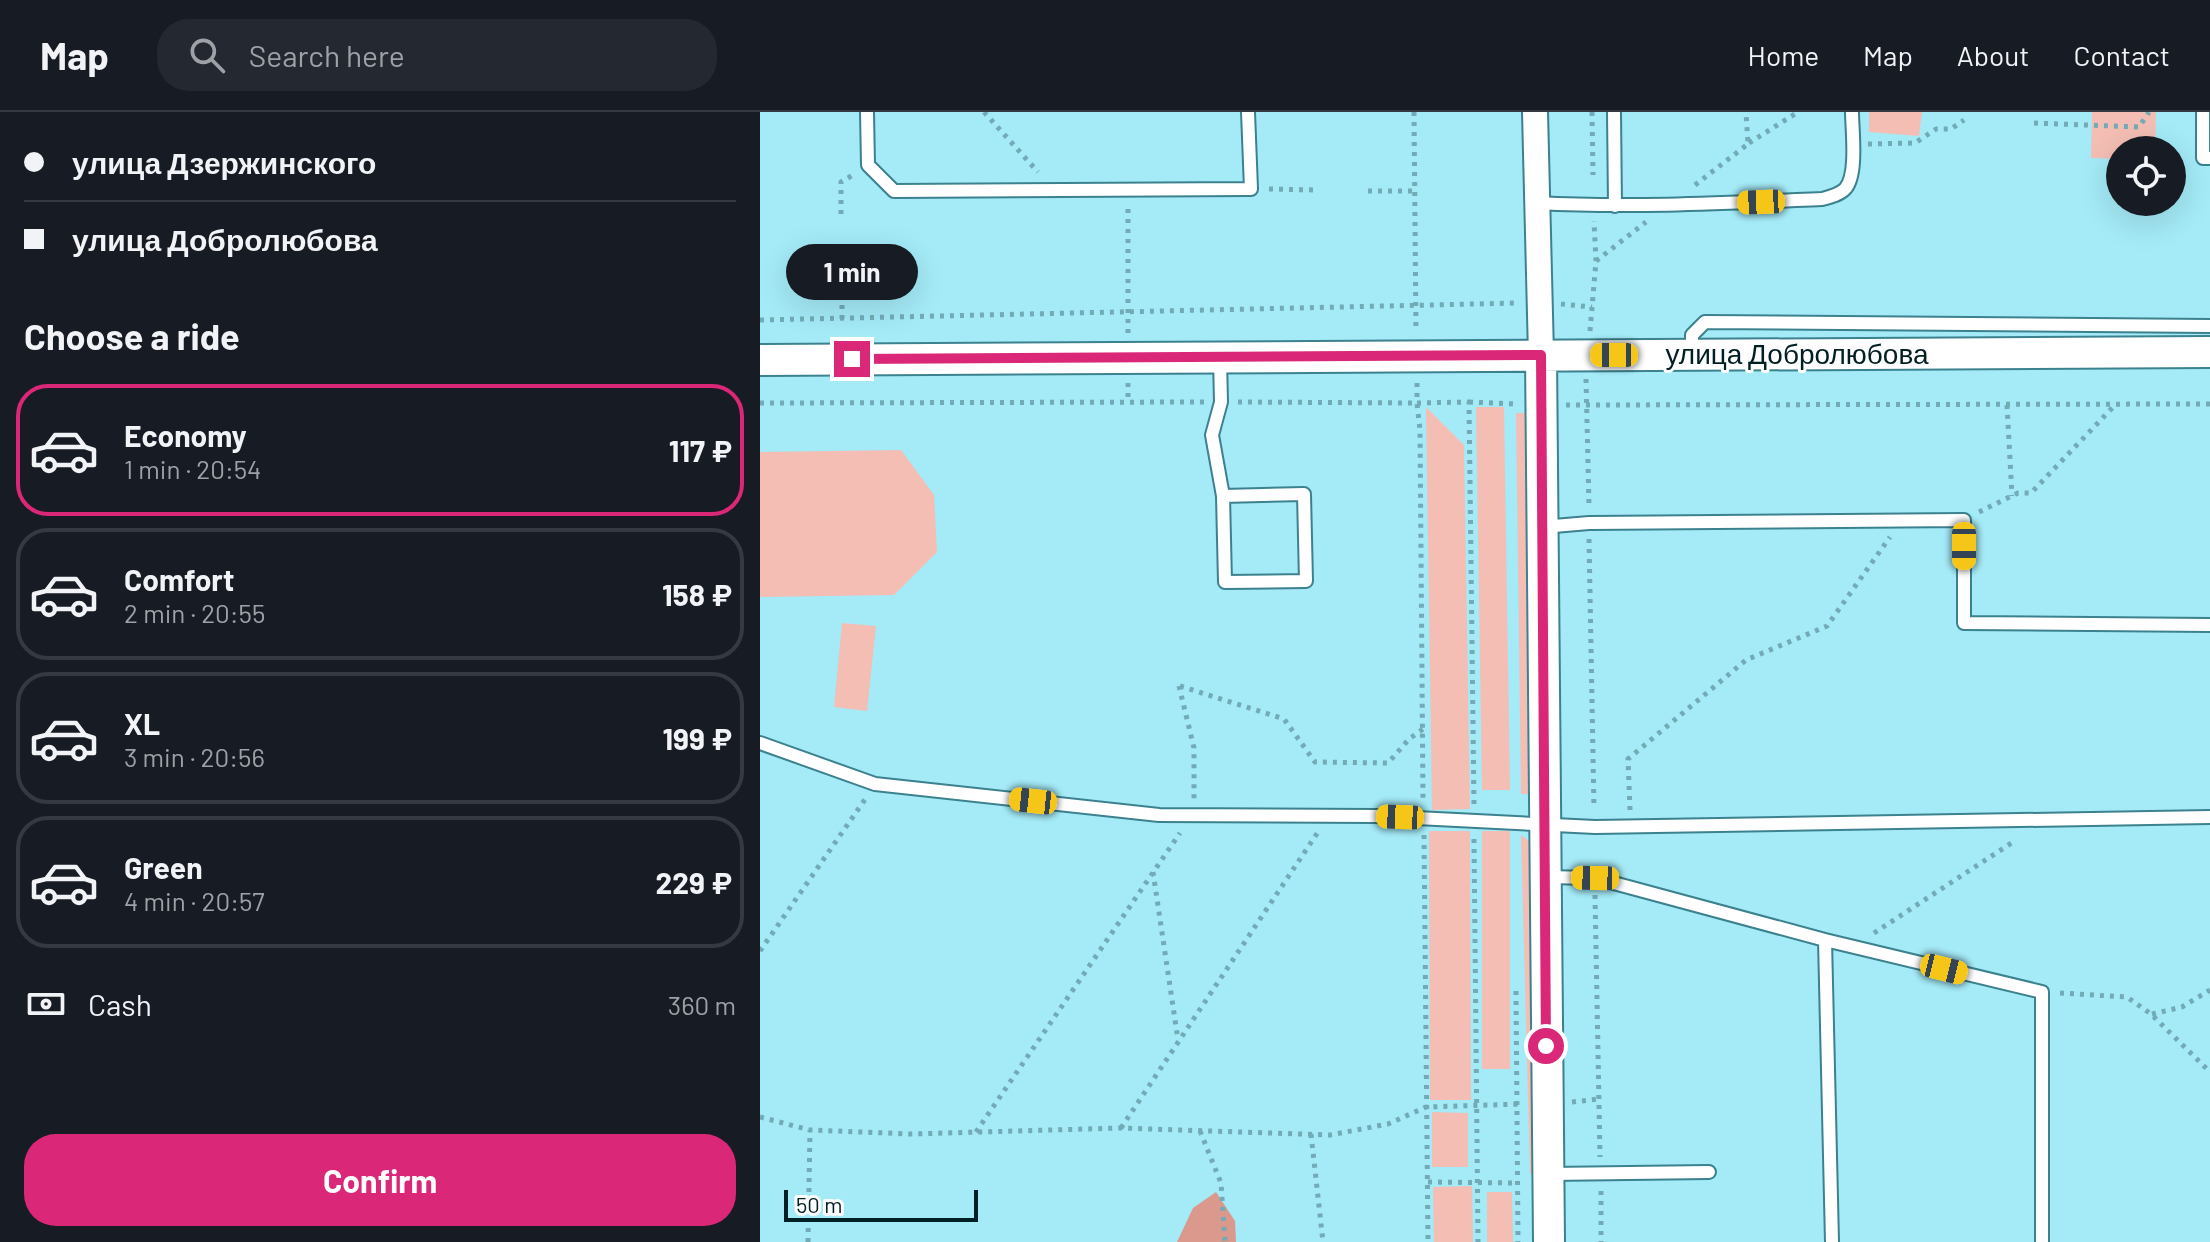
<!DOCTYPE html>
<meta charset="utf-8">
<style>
:root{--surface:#171b24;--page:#242831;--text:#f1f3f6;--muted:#9ea1a6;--line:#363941;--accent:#db2777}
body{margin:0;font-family:Barlow,sans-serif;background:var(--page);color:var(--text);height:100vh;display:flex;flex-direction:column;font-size:30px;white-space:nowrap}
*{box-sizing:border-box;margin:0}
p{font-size:26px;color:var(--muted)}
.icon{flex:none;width:44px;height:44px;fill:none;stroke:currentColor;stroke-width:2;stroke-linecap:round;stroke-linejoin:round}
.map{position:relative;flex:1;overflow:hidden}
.details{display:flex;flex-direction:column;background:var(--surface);width:760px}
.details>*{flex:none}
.banner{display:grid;align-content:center;height:176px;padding:0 24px;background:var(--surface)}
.controls{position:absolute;left:1346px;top:24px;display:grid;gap:16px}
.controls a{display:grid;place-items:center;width:80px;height:80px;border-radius:50%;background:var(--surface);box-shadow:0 8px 32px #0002;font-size:40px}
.scale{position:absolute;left:24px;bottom:20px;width:194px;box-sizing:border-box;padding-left:8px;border:4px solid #021f24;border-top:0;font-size:22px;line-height:28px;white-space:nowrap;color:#021f24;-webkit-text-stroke:6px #fdfdfd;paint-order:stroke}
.end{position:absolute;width:36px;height:36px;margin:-18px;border:10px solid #db2777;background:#fff;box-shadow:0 0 0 4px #fff}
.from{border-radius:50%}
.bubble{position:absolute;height:56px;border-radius:28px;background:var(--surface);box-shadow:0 8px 32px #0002;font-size:26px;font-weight:700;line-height:56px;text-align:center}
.car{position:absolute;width:24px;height:48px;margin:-24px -12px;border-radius:10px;box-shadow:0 0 6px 2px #0007;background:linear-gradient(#f5c518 24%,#345 0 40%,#f5c518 0 76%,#345 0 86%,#f5c518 0)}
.banner b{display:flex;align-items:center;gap:28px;height:76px;font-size:30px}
.banner b+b{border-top:2px solid var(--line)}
.banner i{width:20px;height:20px;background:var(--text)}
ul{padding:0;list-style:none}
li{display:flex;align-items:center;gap:24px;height:132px;margin:0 16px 12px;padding:0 8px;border:4px solid var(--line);border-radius:32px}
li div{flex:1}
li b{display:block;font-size:30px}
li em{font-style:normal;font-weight:700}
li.on{border-color:var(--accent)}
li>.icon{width:72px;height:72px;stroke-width:1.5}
h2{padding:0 24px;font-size:36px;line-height:96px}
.pay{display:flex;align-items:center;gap:20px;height:88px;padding:0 24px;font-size:30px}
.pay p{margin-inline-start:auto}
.action{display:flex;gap:16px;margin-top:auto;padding:16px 24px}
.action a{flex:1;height:92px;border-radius:32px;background:var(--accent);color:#fff;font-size:32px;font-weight:700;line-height:92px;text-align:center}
header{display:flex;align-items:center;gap:48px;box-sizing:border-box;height:112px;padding:0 40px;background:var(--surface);border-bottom:2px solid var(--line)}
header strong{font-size:38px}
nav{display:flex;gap:44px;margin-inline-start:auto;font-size:28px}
.search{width:560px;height:72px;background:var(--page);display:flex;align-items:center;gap:20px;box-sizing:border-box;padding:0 28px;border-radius:32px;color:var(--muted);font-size:30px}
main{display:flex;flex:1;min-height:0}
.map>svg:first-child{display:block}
.green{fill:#f4beb4}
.forest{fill:#db998d}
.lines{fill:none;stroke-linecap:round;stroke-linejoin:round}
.service-casing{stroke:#3c818e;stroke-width:16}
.minor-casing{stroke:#3c818e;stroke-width:28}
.tertiary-casing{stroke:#3c818e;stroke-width:34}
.path{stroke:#72abb6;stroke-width:5;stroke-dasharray:4 6;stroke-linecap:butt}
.service{stroke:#fff;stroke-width:12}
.minor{stroke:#fff;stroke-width:24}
.tertiary{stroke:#fff;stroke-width:30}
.route{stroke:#db2777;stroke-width:10}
.labels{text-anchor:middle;stroke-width:6;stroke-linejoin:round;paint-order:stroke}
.street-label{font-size:28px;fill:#021f24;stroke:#fdfdfd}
</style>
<header>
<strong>Map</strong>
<div class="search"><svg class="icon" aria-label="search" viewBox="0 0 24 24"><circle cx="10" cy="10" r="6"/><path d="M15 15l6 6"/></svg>Search here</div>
<nav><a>Home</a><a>Map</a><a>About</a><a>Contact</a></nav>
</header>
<main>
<section class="details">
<div class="banner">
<b><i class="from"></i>улица Дзержинского</b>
<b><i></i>улица Добролюбова</b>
</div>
<h2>Choose a ride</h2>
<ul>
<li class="on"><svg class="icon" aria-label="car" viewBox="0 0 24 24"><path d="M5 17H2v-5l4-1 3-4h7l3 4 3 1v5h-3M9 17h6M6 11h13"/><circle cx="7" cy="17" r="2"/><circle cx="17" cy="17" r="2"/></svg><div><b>Economy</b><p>1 min · 20:54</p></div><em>117 ₽</em></li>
<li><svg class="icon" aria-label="car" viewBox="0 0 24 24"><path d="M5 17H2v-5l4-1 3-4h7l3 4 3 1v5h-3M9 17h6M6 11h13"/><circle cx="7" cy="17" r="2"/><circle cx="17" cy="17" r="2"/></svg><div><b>Comfort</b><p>2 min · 20:55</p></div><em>158 ₽</em></li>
<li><svg class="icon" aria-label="car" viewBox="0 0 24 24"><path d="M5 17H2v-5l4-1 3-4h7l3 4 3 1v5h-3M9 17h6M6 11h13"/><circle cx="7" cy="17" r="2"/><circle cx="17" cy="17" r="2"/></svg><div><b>XL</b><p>3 min · 20:56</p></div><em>199 ₽</em></li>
<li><svg class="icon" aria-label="car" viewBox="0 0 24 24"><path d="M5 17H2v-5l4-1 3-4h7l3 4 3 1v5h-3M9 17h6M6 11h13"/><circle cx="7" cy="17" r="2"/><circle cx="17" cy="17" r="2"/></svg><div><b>Green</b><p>4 min · 20:57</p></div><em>229 ₽</em></li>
</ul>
<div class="pay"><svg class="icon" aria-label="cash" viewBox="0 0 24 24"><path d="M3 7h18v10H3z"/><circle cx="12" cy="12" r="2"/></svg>Cash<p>360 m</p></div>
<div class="action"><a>Confirm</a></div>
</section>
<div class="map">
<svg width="1450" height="1130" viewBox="0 0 1450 1130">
<rect width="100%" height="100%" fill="#a4eaf7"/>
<path class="green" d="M1109 0H1162L1159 24 1109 20Z
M1332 0H1396L1395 38H1360V47L1331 46Z
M666 295 704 333 710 697 672 698Z
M716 295H744L750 678H722Z
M756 301H781L785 682H761Z
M141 338 174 383 177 440 134 483 0 485V340Z
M82 511 116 514 107 599 74 595Z
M669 719H710L711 988H670Z
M722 719H750V957H722Z
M761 723 780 737 789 1062H770Z
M672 1000 708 1001V1055H672Z
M712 1074 713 1130H674L673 1075Z
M727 1080H752L753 1130H727Z"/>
<path class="forest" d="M456 1080 475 1109 476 1130H417L433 1096Z"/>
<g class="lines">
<defs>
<path id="service" d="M107 0 108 53 134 79 491 77 488 0
M854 0 855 94
M1443 0V46H1450
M777 91C872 96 967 91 1062 87 1070 85 1079 83 1085 77 1098 63 1092 18 1092 0
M932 242V223L945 210 1450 214
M460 247 461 290 452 323 463 384 465 470 546 469 544 382 463 384
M782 415 829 411 1204 408V511L1450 513
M0 631 115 672 399 703 617 704 835 715 1450 705
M785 765 835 766 1065 828 1072 1130
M1065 828 1282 880V1130
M789 1062 949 1060"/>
<path id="minor" d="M775 0 781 243"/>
<path id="tertiary" d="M781 243 789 1130
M0 248 1450 240"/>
</defs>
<use href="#service" class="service-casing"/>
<use href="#minor" class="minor-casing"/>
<use href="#tertiary" class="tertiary-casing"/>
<path class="path" d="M224 0 278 60
M654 0 656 219
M832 0 833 63
M1274 11 1379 15 1389 0
M989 31 1038 0
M1108 32 1155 31 1176 17H1191L1204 8
M935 73 988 32 986 0
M509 77 556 78
M608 79H655
M81 102V70L93 63
M836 149 886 110
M82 153V207
M801 192 832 195
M0 208 759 191
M830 219 836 149 834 109
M368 221V95
M826 267 829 393
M368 271V290
M657 271V291L709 290 714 693
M478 290 657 291 660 318 663 689
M709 290 756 292
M0 291 444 290
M806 293 1450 292
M1247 293 1252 384
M1219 400 1258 381H1271L1355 293
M829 427 834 697
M419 574 434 636V687
M420 574 524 607 555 650 628 651 649 627 663 617
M870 698 868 647 986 548 1067 514 1130 425
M664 723 668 1130
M714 727 718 1130
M393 760 418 928
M835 783 840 1045
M1114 821 1256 728
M0 839 106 686
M756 879 758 1130
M1300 881 1367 885 1391 902 1450 960
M1392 902 1422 895 1450 878
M812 990 839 987
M0 1005 50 1018 151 1022 361 1016 570 1023 628 1012 666 995 763 992
M361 1016 558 720
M440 1019 461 1071 465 1130
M216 1020 420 721
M551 1022 563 1130
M668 1070 758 1071
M841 1079V1130
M48 1130 50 1018"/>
<use href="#service" class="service"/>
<use href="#minor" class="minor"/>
<use href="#tertiary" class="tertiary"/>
</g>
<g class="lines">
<path class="route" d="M92 247 781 243 786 934"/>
</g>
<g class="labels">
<g class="street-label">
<text x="1037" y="252">улица Добролюбова</text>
</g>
</g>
</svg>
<div class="controls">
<a><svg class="icon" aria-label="locate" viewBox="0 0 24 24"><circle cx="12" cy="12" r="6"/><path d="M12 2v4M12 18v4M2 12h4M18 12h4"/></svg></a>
</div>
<div class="scale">50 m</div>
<i class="end from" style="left:786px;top:934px"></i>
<i class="end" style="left:92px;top:247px"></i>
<div class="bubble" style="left:26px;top:132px;width:132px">1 min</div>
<i class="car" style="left:1001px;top:90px;rotate:268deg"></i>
<i class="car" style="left:854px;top:243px;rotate:270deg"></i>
<i class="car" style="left:1204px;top:434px;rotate:180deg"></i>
<i class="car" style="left:273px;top:689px;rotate:276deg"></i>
<i class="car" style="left:640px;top:705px;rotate:272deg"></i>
<i class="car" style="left:835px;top:766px;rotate:271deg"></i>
<i class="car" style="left:1184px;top:857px;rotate:104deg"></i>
</div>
</main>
